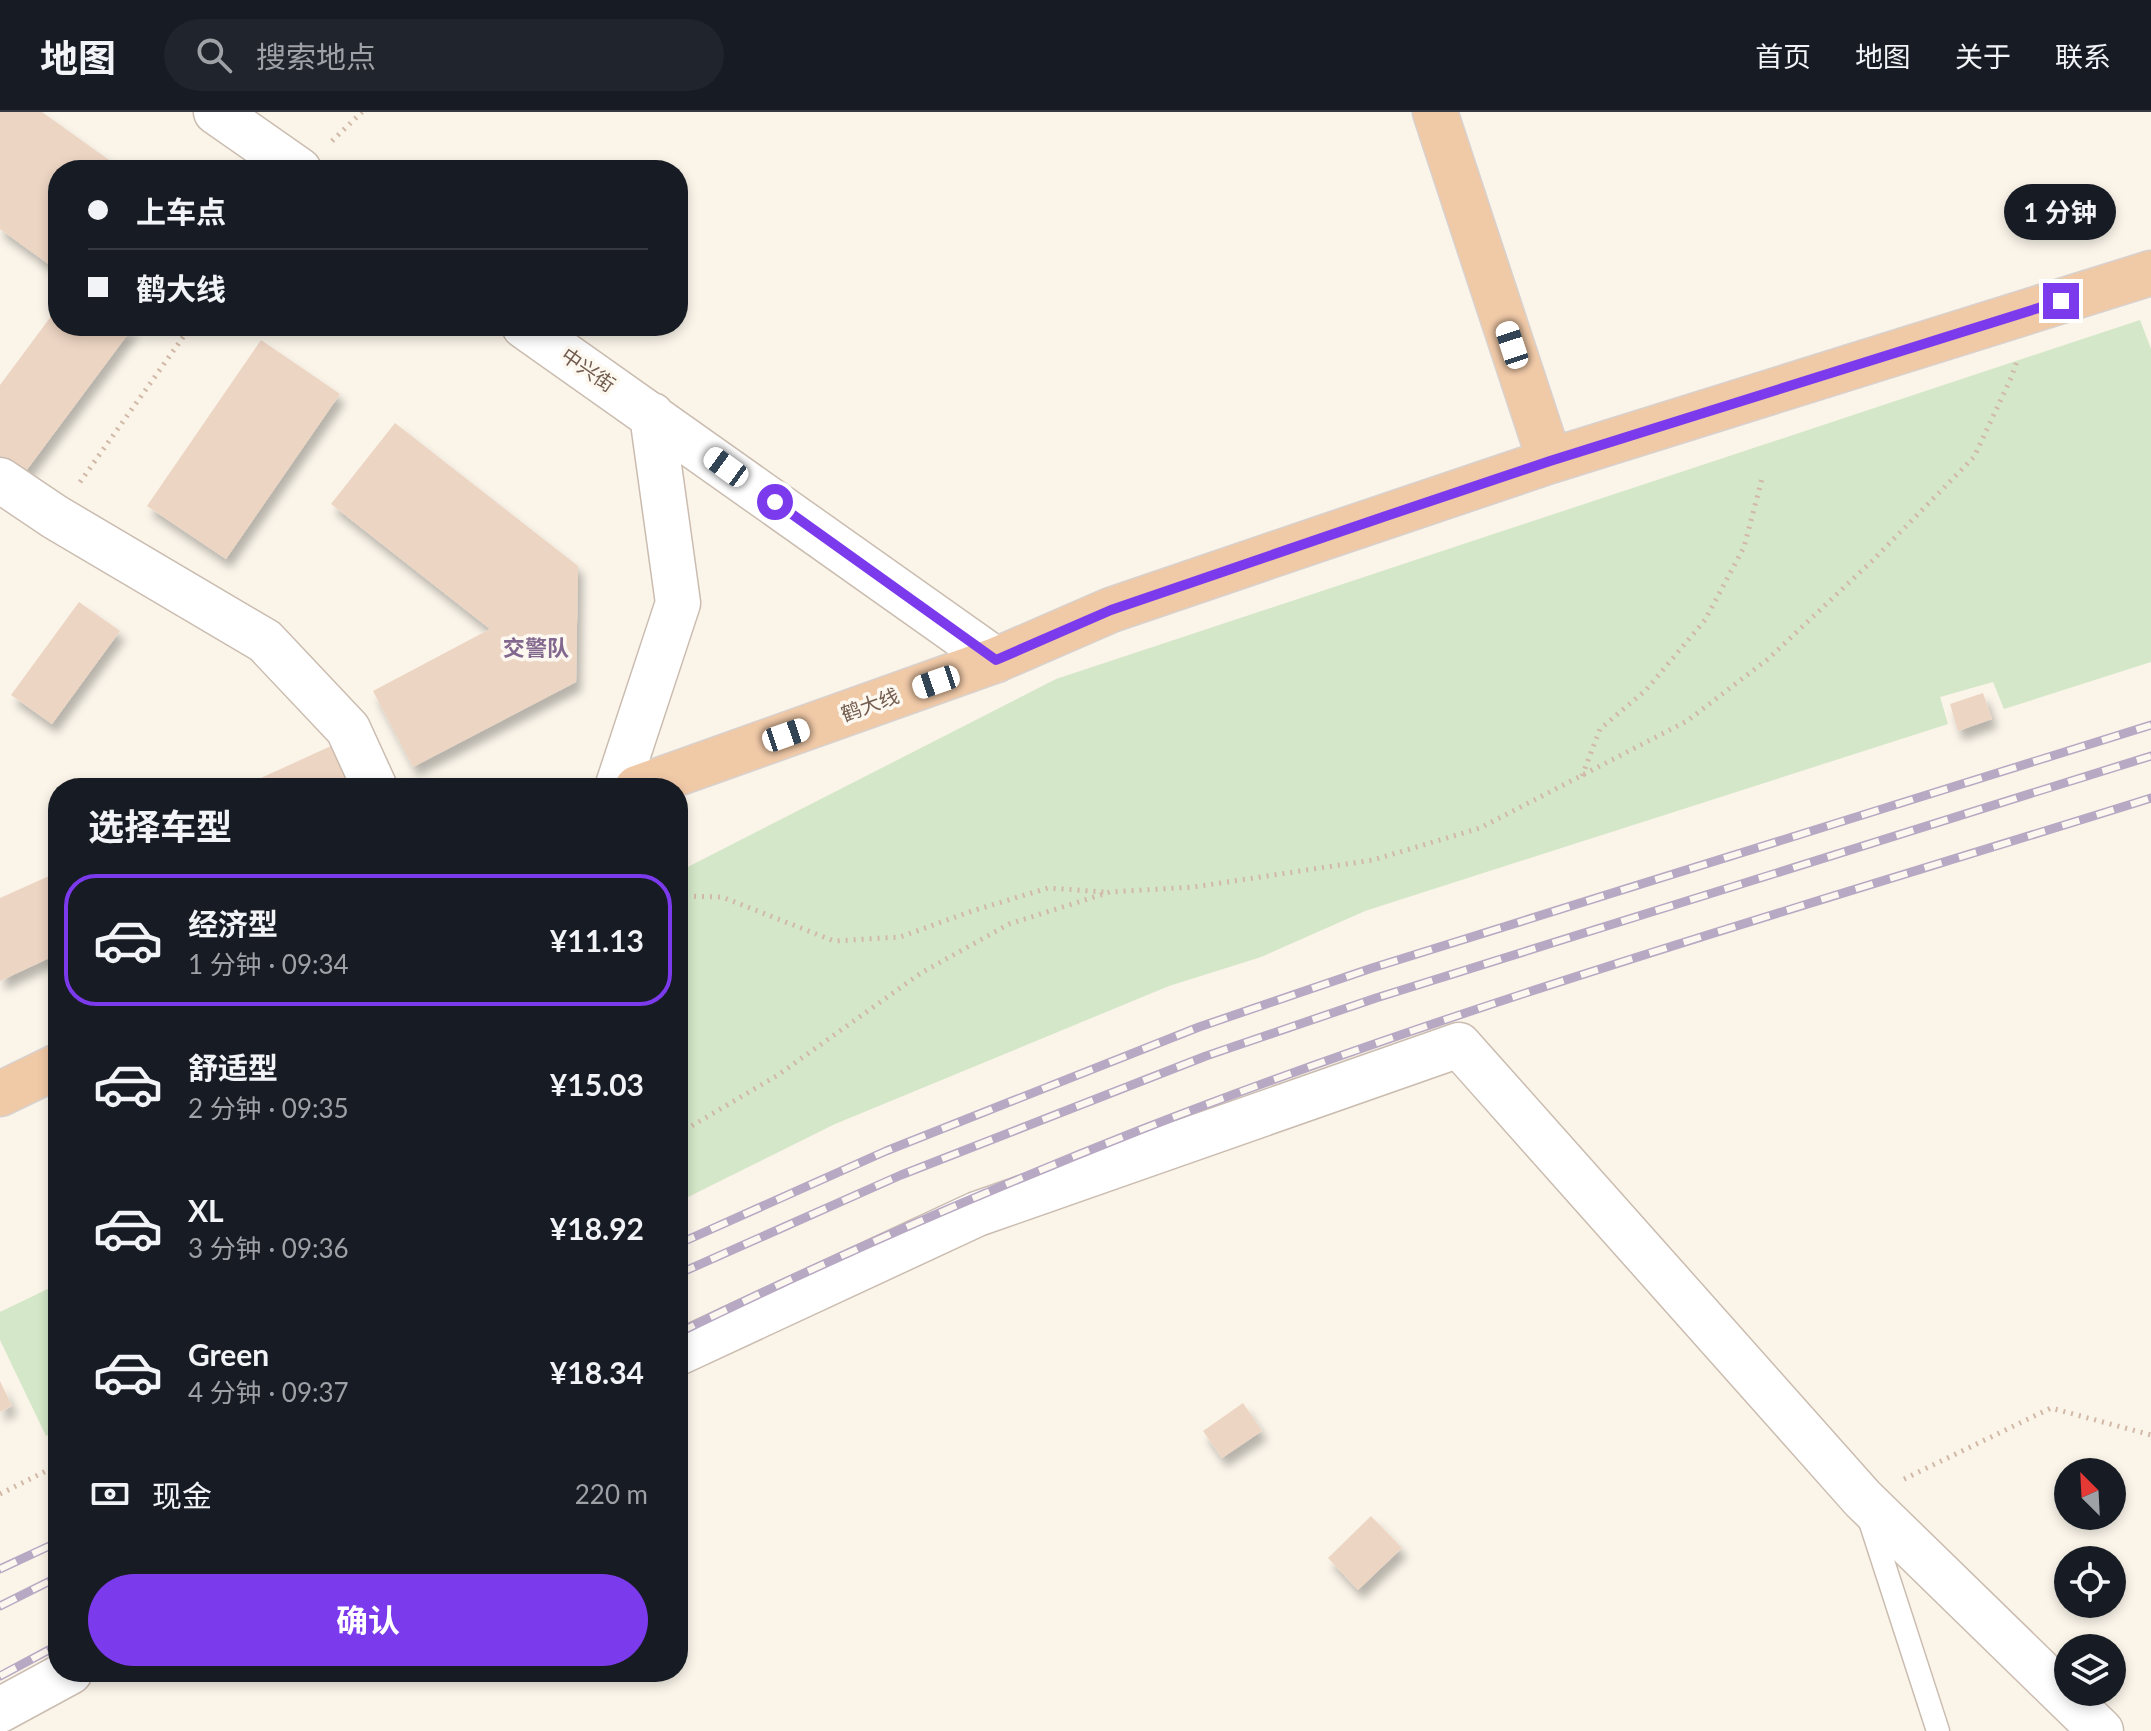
<!DOCTYPE html>
<html lang="zh">
<meta charset="utf-8">
<style>
:root{--surface:#171b24;--page:#20242c;--text:#f1f3f6;--muted:#9ea1a6;--line:#363941;--accent:#7c3aed}
body{margin:0;font-family:Lato,"Noto Sans SC",sans-serif;background:var(--page);color:var(--text);height:100vh;display:flex;flex-direction:column;font-size:30px;white-space:nowrap}
*{box-sizing:border-box;margin:0}
p{font-size:26px;color:var(--muted)}
.icon{flex:none;width:44px;height:44px;fill:none;stroke:currentColor;stroke-width:2;stroke-linecap:round;stroke-linejoin:round}
.map{position:relative;flex:1;overflow:hidden}
.details{position:absolute;left:48px;top:666px;width:640px;height:904px;display:flex;flex-direction:column;background:var(--surface);border-radius:32px;box-shadow:0 4px 12px #0003}
.details>*{flex:none}
.hud{position:absolute;left:48px;top:48px;width:640px;height:176px;border-radius:32px;box-shadow:0 4px 12px #0003;display:grid;align-content:center;height:176px;padding:0 40px;background:var(--surface)}
.needle{width:52px;rotate:336deg}
.tools{position:absolute;left:2054px;top:1346px;display:grid;gap:16px}
.tools a{display:grid;place-items:center;width:72px;height:72px;border-radius:50%;background:var(--surface);box-shadow:0 4px 12px #0003;font-size:40px}
.end{position:absolute;width:36px;height:36px;margin:-18px;border:10px solid #7c3aed;background:#fff;box-shadow:0 0 0 4px #fff}
.from{border-radius:50%}
.bubble{position:absolute;height:56px;border-radius:28px;background:var(--surface);box-shadow:0 4px 12px #0003;font-size:26px;font-weight:700;line-height:56px;text-align:center}
.car{position:absolute;width:24px;height:48px;margin:-24px -12px;border-radius:10px;box-shadow:0 0 6px 2px #0007;background:linear-gradient(#fff 24%,#345 0 40%,#fff 0 76%,#345 0 86%,#fff 0)}
.hud b{display:flex;align-items:center;gap:28px;height:76px;font-size:30px}
.hud b+b{border-top:2px solid var(--line)}
.hud i{width:20px;height:20px;background:var(--text)}
ul{padding:0;list-style:none}
li{display:flex;align-items:center;gap:24px;height:132px;margin:0 16px 12px;padding:0 24px;border:4px solid transparent;border-radius:32px}
li div{flex:1}
li b{display:block;font-size:30px}
li em{font-style:normal;font-weight:700}
li.current{border-color:var(--accent)}
li>.icon{width:72px;height:72px;stroke-width:1.5}
h2{padding:0 40px;font-size:36px;line-height:96px}
.pay{display:flex;align-items:center;gap:20px;height:88px;padding:0 40px;font-size:30px}
.pay p{margin-inline-start:auto}
.action{display:flex;gap:16px;margin-top:auto;padding:16px 40px}
.action a{flex:1;height:92px;border-radius:48px;background:var(--accent);color:#fff;font-size:32px;font-weight:700;line-height:92px;text-align:center}
header{display:flex;align-items:center;gap:48px;box-sizing:border-box;height:112px;padding:0 40px;background:var(--surface);border-bottom:2px solid var(--line)}
header strong{font-size:38px}
nav{display:flex;gap:44px;margin-inline-start:auto;font-size:28px}
.search{width:560px;height:72px;background:var(--page);display:flex;align-items:center;gap:20px;box-sizing:border-box;padding:0 28px;border-radius:44px;color:var(--muted);font-size:30px}
.map>svg:first-child{display:block}
.green{fill:#d4e7c8}
.building{fill:#edd5c3;filter:url(#shadow)}
.lines{fill:none;stroke-linecap:round;stroke-linejoin:round}
.service-casing{stroke:#cbbcb0;stroke-width:25}
.minor-casing{stroke:#cbbcb0;stroke-width:47}
.tertiary-casing{stroke:#cbbcb0;stroke-width:47}
.trunk-casing{stroke:#d8d1ce;stroke-width:47}
.path{stroke:#d2b8a6;stroke-width:5;stroke-dasharray:2 6;stroke-linecap:butt}
.service{stroke:#fff;stroke-width:22}
.minor{stroke:#fff;stroke-width:44}
.tertiary{stroke:#fff;stroke-width:44}
.trunk{stroke:#f0c9a7;stroke-width:44}
.rail-casing{stroke:#b7a8c3;stroke-width:9}
.rail{stroke:#fdf8ef;stroke-width:6;stroke-dasharray:18;stroke-linecap:butt}
.route{stroke:#7c3aed;stroke-width:10}
.labels{text-anchor:middle;stroke-width:7;stroke-linejoin:round;paint-order:stroke}
.street-label{font-size:20px;fill:#725c4f;stroke:#fdf8ef}
.neighbourhood-label{font-size:22px;font-weight:bold;fill:#82678e;stroke:#fdf8ef}
</style>
<header>
<strong>地图</strong>
<div class="search"><svg class="icon" aria-label="search" viewBox="0 0 24 24"><circle cx="10" cy="10" r="6"/><path d="M15 15l6 6"/></svg>搜索地点</div>
<nav><a>首页</a><a>地图</a><a>关于</a><a>联系</a></nav>
</header>
<div class="map">
<svg width="2151" height="1619" viewBox="0 0 2151 1619">
<defs>
<filter id="shadow"><feDropShadow dx="5" dy="9" stdDeviation="4" flood-color="#0004"/></filter>
</defs>
<rect width="100%" height="100%" fill="#faf4e9"/>
<path class="green" d="M2140 208 2151 237V550L2004 597 1993 570 1940 585 1948 612 1365 799 1261 845 1169 874 835 1012 678 1090V760L1056 567Z
M58 1172V1318L46 1324 0 1228V1200Z"/>
<path class="building" d="M0 0H42L123 58H58V159L0 117Z
M58 195V214H134L20 367 0 352V273Z
M261 228 340 282 226 447 147 394Z
M395 311 578 454 576 570 413 655 373 579 490 517 331 392Z
M79 490 120 519 52 612 11 583Z
M1983 581 1992 607 1958 619 1950 592Z
M331 634 351 676H239Z
M58 760V842L0 869V786Z
M0 1269 12 1294 0 1300Z
M1243 1291 1262 1319 1222 1346 1203 1319Z
M1371 1404 1402 1436 1358 1478 1328 1446Z"/>
<g class="lines">
<defs>
<path id="service" d="M1868 1403 1938 1619"/>
<path id="minor" d="M0 368 55 405 265 529 348 617 375 676
M678 1241 977 1102 1459 933 1863 1387 2101 1619
M0 1598 70 1560"/>
<path id="tertiary" d="M216 0 299 58
M524 214 996 548
M617 676 678 491 652 303"/>
<path id="trunk" d="M1435 0 1550 349
M637 676 996 548 1111 498 1331 423 1550 349 2151 161
M0 982 58 954"/>
</defs>
<use href="#service" class="service-casing"/>
<use href="#minor" class="minor-casing"/>
<use href="#tertiary" class="tertiary-casing"/>
<use href="#trunk" class="trunk-casing"/>
<path class="path" d="M332 29 362 0
M80 370 191 214
M1582 664 1600 617 1646 578 1705 508 1744 435 1763 363
M678 784 722 785 834 829 900 825 972 799 1048 776 1104 780
M678 1022 778 963 921 861 1009 812 1110 780 1194 775 1373 748 1480 716 1687 609 1768 547 1872 449 1974 345 2011 266 2018 246
M1904 1367 2051 1296 2151 1323
M0 1382 58 1353"/>
<use href="#service" class="service"/>
<use href="#minor" class="minor"/>
<use href="#tertiary" class="tertiary"/>
<use href="#trunk" class="trunk"/>
<defs>
<path id="rail" d="M678 1132 886 1039 1199 915 1372 856 2151 613
M678 1162 901 1063 1206 944 1376 886 2151 644
M678 1221C829 1147 983 1080 1140 1018 1470 889 1813 792 2151 686
M0 1457 58 1430
M0 1494 58 1465
M0 1564 58 1533"/>
</defs>
<use href="#rail" class="rail-casing"/>
<use href="#rail" class="rail"/>
</g>
<g class="lines">
<path class="route" d="M775 390 996 548 1111 498 1386 404 1550 349 2061 189"/>
</g>
<g class="labels">
<g class="street-label">
<text transform="translate(588 258) rotate(35)" y="7">中兴街</text>
<text transform="translate(870 593) rotate(-20)" y="7">鹤大线</text>
</g>
<g class="neighbourhood-label">
<text x="536" y="544">交警队</text>
</g>
</g>
</svg>
<div class="tools">
<a><svg class="needle" viewBox="-14 -14 28 28"><path d="M0-13l5 13h-10z" fill="#e53935"/><path d="M0 13l5-13h-10z" fill="#9ea1a6"/></svg></a>
<a><svg class="icon" aria-label="locate" viewBox="0 0 24 24"><circle cx="12" cy="12" r="6"/><path d="M12 2v4M12 18v4M2 12h4M18 12h4"/></svg></a>
<a><svg class="icon" aria-label="layers" viewBox="0 0 24 24"><path d="M12 4l9 5-9 5-9-5zM3 14l9 5 9-5"/></svg></a>
</div>
<i class="end from" style="left:775px;top:390px"></i>
<i class="end" style="left:2061px;top:189px"></i>
<div class="bubble" style="left:2004px;top:72px;width:112px">1 分钟</div>
<i class="car" style="left:1512px;top:233px;rotate:342deg"></i>
<i class="car" style="left:726px;top:355px;rotate:306deg"></i>
<i class="car" style="left:936px;top:570px;rotate:251deg"></i>
<i class="car" style="left:786px;top:623px;rotate:71deg"></i>
<div class="hud">
<b><i class="from"></i>上车点</b>
<b><i></i>鹤大线</b>
</div>
<section class="details">
<h2>选择车型</h2>
<ul>
<li class="current"><svg class="icon" aria-label="car" viewBox="0 0 24 24"><path d="M5 17H2v-5l4-1 3-4h7l3 4 3 1v5h-3M9 17h6M6 11h13"/><circle cx="7" cy="17" r="2"/><circle cx="17" cy="17" r="2"/></svg><div><b>经济型</b><p>1 分钟 · 09:34</p></div><em>¥11.13</em></li>
<li><svg class="icon" aria-label="car" viewBox="0 0 24 24"><path d="M5 17H2v-5l4-1 3-4h7l3 4 3 1v5h-3M9 17h6M6 11h13"/><circle cx="7" cy="17" r="2"/><circle cx="17" cy="17" r="2"/></svg><div><b>舒适型</b><p>2 分钟 · 09:35</p></div><em>¥15.03</em></li>
<li><svg class="icon" aria-label="car" viewBox="0 0 24 24"><path d="M5 17H2v-5l4-1 3-4h7l3 4 3 1v5h-3M9 17h6M6 11h13"/><circle cx="7" cy="17" r="2"/><circle cx="17" cy="17" r="2"/></svg><div><b>XL</b><p>3 分钟 · 09:36</p></div><em>¥18.92</em></li>
<li><svg class="icon" aria-label="car" viewBox="0 0 24 24"><path d="M5 17H2v-5l4-1 3-4h7l3 4 3 1v5h-3M9 17h6M6 11h13"/><circle cx="7" cy="17" r="2"/><circle cx="17" cy="17" r="2"/></svg><div><b>Green</b><p>4 分钟 · 09:37</p></div><em>¥18.34</em></li>
</ul>
<div class="pay"><svg class="icon" aria-label="cash" viewBox="0 0 24 24"><path d="M3 7h18v10H3z"/><circle cx="12" cy="12" r="2"/></svg>现金<p>220 m</p></div>
<div class="action"><a>确认</a></div>
</section>
</div>
